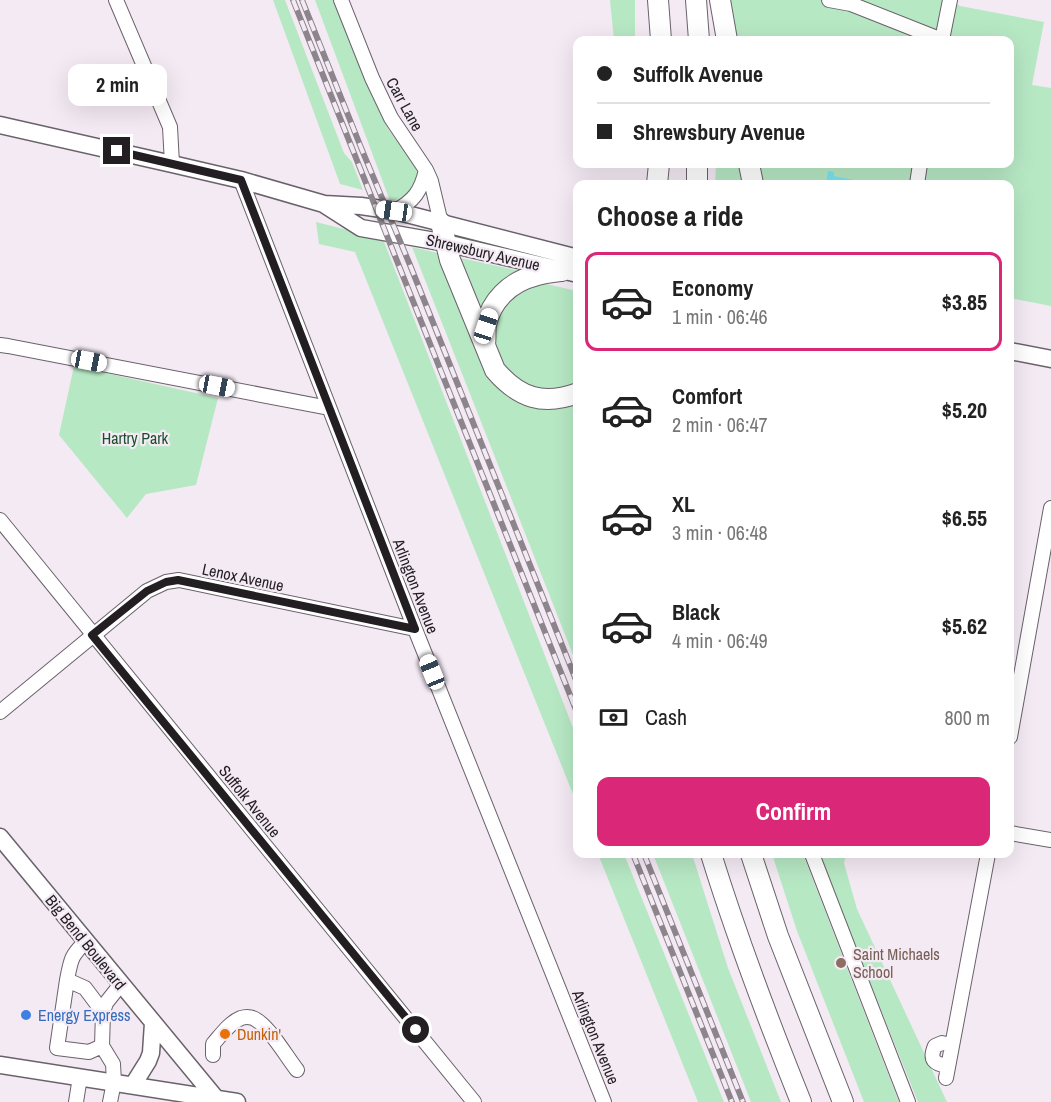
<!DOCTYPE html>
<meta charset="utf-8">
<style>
:root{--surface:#fff;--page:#f6f6f6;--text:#222;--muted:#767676;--line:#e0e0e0;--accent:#db2777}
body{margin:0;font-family:"Archivo Narrow",sans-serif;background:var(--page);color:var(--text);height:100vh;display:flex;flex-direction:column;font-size:22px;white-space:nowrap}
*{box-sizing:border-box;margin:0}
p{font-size:20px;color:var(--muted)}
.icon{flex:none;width:33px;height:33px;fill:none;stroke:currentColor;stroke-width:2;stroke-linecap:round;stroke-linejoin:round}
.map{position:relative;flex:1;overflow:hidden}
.drawer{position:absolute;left:573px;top:180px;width:441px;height:678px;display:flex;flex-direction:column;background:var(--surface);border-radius:12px;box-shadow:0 6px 24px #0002}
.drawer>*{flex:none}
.guide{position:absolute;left:573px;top:36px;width:441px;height:132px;border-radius:12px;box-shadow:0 6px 24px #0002;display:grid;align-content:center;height:132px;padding:0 24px;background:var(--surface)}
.end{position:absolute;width:27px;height:27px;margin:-14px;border:8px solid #221e22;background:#fff;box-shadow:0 0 0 3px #fff}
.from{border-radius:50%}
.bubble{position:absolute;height:42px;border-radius:12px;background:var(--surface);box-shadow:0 6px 24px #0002;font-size:20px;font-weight:700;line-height:42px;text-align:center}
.car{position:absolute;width:18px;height:36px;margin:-18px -9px;border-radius:8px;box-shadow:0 0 4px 2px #0007;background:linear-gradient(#fff 24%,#345 0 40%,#fff 0 76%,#345 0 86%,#fff 0)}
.guide b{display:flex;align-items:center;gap:21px;height:57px;font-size:22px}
.guide b+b{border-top:2px solid var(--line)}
.guide i{width:15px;height:15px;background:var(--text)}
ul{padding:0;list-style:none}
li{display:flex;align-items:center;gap:18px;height:99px;margin:0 12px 9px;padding:0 12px;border:3px solid transparent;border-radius:12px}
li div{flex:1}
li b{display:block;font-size:22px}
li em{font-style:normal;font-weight:700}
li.active{border-color:var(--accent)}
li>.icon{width:54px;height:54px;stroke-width:1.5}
h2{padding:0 24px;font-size:27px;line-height:72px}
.pay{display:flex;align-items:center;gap:15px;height:66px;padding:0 24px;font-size:22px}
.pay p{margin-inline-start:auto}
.primary-button{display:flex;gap:12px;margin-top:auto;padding:12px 24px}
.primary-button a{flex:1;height:69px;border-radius:12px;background:var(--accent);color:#fff;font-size:24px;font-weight:700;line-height:69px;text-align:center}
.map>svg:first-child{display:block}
.green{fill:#b7e8c4}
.water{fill:#7ae6f5}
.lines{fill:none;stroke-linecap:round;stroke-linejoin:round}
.minor-casing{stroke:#6a626a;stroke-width:16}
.major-casing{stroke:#6a626a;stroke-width:19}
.highway-casing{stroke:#6a626a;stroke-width:22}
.minor{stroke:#fff;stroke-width:14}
.major{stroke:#fff;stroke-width:16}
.highway{stroke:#fff;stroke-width:20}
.rail-casing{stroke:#8c858c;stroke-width:6}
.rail{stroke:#f4eaf4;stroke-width:4;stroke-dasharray:11;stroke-linecap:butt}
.route{stroke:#221e22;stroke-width:8}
.education-dot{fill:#8d6e63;stroke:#f4eaf4;stroke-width:2}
.shop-dot{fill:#3f7fe0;stroke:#f4eaf4;stroke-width:2}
.food-dot{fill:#e8710a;stroke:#f4eaf4;stroke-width:2}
.labels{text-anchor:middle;stroke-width:4.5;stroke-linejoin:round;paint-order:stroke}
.street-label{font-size:16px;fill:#221e22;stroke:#f4eaf4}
.park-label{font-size:16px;fill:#1a4e2d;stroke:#f4eaf4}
.education-label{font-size:16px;fill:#785e54;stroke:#f4eaf4;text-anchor:start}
.shop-label{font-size:16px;fill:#366cbe;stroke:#f4eaf4;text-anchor:start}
.food-label{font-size:16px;fill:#c56008;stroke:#f4eaf4;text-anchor:start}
</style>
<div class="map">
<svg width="1051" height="1102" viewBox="0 0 1051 1102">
<rect width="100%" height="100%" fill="#f4eaf4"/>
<path class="green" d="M273 0H285L344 153 352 162 363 190 340 184Z
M315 0H336C352 42 366 85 386 125 393 139 415 158 417 171 420 188 405 199 390 201Z
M610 0H635V40H614Z
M724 0H951L960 6 1044 22 1032 85 1051 88V306L1010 298V184H758L754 164H1010V40H732Z
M716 164H743L747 184H715Z
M316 222 383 239 577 738V804L355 252 319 244Z
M412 247 442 254 502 389 577 399V665Z
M456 257 525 272 482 322Z
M542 283 577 291V385L551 391 532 389 504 370 491 334 494 318 516 289Z
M74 366 218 398 196 485 146 494 127 518 59 435Z
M598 854H624L724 1102H698Z
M653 854H692L728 968 781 1102H751Z
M772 854H803L899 1102H864L797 931Z
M818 854H846L844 863 857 909 947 1102H918Z"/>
<path class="water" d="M828 171 834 172V176L869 183 868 184H826Z"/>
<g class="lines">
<defs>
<path id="minor" d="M116 0 170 127 172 164
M341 0 372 78 391 118 426 170 431 181 441 223
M829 0 851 4 942 40
M942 40 950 0
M241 180 415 629 604 1102
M917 184 920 164
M395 211C414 201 421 191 426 170
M0 345 8 346 329 408
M0 520 474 1102
M0 712 147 591 166 582 179 580 415 629
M1010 737 1051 508
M1010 833 1051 840
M812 854 908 1102
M67 980C71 959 71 956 86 941
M103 1012 85 988 67 980 57 1048 89 1052 102 1046 103 1012 106 1003 121 984
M102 1046 113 1064 114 1082 110 1102
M213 1055V1044C221 1035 229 1023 241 1018 247 1016 253 1017 258 1021 272 1031 286 1056 297 1070
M948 1066C934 1064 929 1060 935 1046L942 1043 952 1045
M946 1078 988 854
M76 1102 80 1077"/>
<path id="major" d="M0 125 172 164 241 180 324 204 361 206 395 211 578 258
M325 205 361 228 446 243 578 274
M1010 351 1051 359
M0 837 219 1102
M0 1065 237 1102
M133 1085 148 1061 151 1053 153 1023"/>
<path id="highway" d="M658 0 661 40
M696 0 699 40
M720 0 727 40
M749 164 753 184
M657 184 659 164
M697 184V164
M441 223 450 260 495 370C519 398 543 406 578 393
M485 344C486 338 485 331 486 325 491 301 510 282 534 276 543 273 553 272 562 271
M711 854C737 938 768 1020 801 1102
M751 854 778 936 843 1102"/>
</defs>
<use href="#minor" class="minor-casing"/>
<use href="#major" class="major-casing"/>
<use href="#highway" class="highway-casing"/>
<use href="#minor" class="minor"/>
<use href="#major" class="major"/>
<use href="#highway" class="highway"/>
<defs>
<path id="rail" d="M293 0 578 715
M302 0 362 150 410 265 578 685
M633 854 732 1102
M644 854 743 1102"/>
</defs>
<use href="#rail" class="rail-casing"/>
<use href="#rail" class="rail"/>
</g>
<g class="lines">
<path class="route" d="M117 151 241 180 415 629 178 580 166 582 147 591 92 635 416 1030"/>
</g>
<circle class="education-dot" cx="841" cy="963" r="6"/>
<circle class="shop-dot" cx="26" cy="1015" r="6"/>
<circle class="food-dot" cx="225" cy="1034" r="6"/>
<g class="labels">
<g class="street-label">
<text transform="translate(405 104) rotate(61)" y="6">Carr Lane</text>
<text transform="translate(483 252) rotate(13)" y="6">Shrewsbury Avenue</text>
<text transform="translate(243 577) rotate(12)" y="6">Lenox Avenue</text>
<text transform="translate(416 586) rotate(69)" y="6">Arlington Avenue</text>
<text transform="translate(250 801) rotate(51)" y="6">Suffolk Avenue</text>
<text transform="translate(86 942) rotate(51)" y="6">Big Bend Boulevard</text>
<text transform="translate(596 1037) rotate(68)" y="6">Arlington Avenue</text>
</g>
<g class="park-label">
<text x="135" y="444">Hartry Park</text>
</g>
<g class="education-label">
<text x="853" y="960">Saint Michaels<tspan x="853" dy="18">School</tspan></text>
</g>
<g class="shop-label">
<text x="38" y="1021">Energy Express</text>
</g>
<g class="food-label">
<text x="237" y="1040">Dunkin'</text>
</g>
</g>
</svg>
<i class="end from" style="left:416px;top:1030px"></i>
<i class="end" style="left:117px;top:151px"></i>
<div class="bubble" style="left:68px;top:64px;width:99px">2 min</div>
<i class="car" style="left:394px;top:211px;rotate:278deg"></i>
<i class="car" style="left:486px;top:326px;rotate:18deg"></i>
<i class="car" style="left:89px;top:361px;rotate:101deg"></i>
<i class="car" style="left:217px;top:386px;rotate:101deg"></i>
<i class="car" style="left:432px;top:672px;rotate:338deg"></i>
<div class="guide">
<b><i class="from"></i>Suffolk Avenue</b>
<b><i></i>Shrewsbury Avenue</b>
</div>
<section class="drawer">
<h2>Choose a ride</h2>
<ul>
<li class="active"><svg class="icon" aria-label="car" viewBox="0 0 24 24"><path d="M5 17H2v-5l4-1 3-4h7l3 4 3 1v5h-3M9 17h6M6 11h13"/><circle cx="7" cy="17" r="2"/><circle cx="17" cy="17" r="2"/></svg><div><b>Economy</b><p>1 min · 06:46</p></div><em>$3.85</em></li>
<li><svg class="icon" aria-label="car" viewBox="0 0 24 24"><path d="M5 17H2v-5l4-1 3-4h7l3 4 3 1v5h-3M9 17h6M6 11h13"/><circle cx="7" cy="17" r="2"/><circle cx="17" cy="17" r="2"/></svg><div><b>Comfort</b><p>2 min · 06:47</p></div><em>$5.20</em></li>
<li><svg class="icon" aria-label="car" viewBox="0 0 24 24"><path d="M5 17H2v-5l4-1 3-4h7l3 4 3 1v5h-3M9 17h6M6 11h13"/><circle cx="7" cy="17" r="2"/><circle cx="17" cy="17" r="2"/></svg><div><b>XL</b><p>3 min · 06:48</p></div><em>$6.55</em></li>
<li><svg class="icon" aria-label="car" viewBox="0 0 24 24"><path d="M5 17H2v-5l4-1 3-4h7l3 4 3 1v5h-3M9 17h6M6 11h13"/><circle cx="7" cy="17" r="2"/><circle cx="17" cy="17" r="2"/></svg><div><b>Black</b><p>4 min · 06:49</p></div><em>$5.62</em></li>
</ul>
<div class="pay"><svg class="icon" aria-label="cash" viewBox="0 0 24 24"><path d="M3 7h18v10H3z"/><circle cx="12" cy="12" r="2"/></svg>Cash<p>800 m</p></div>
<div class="primary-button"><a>Confirm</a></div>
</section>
</div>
